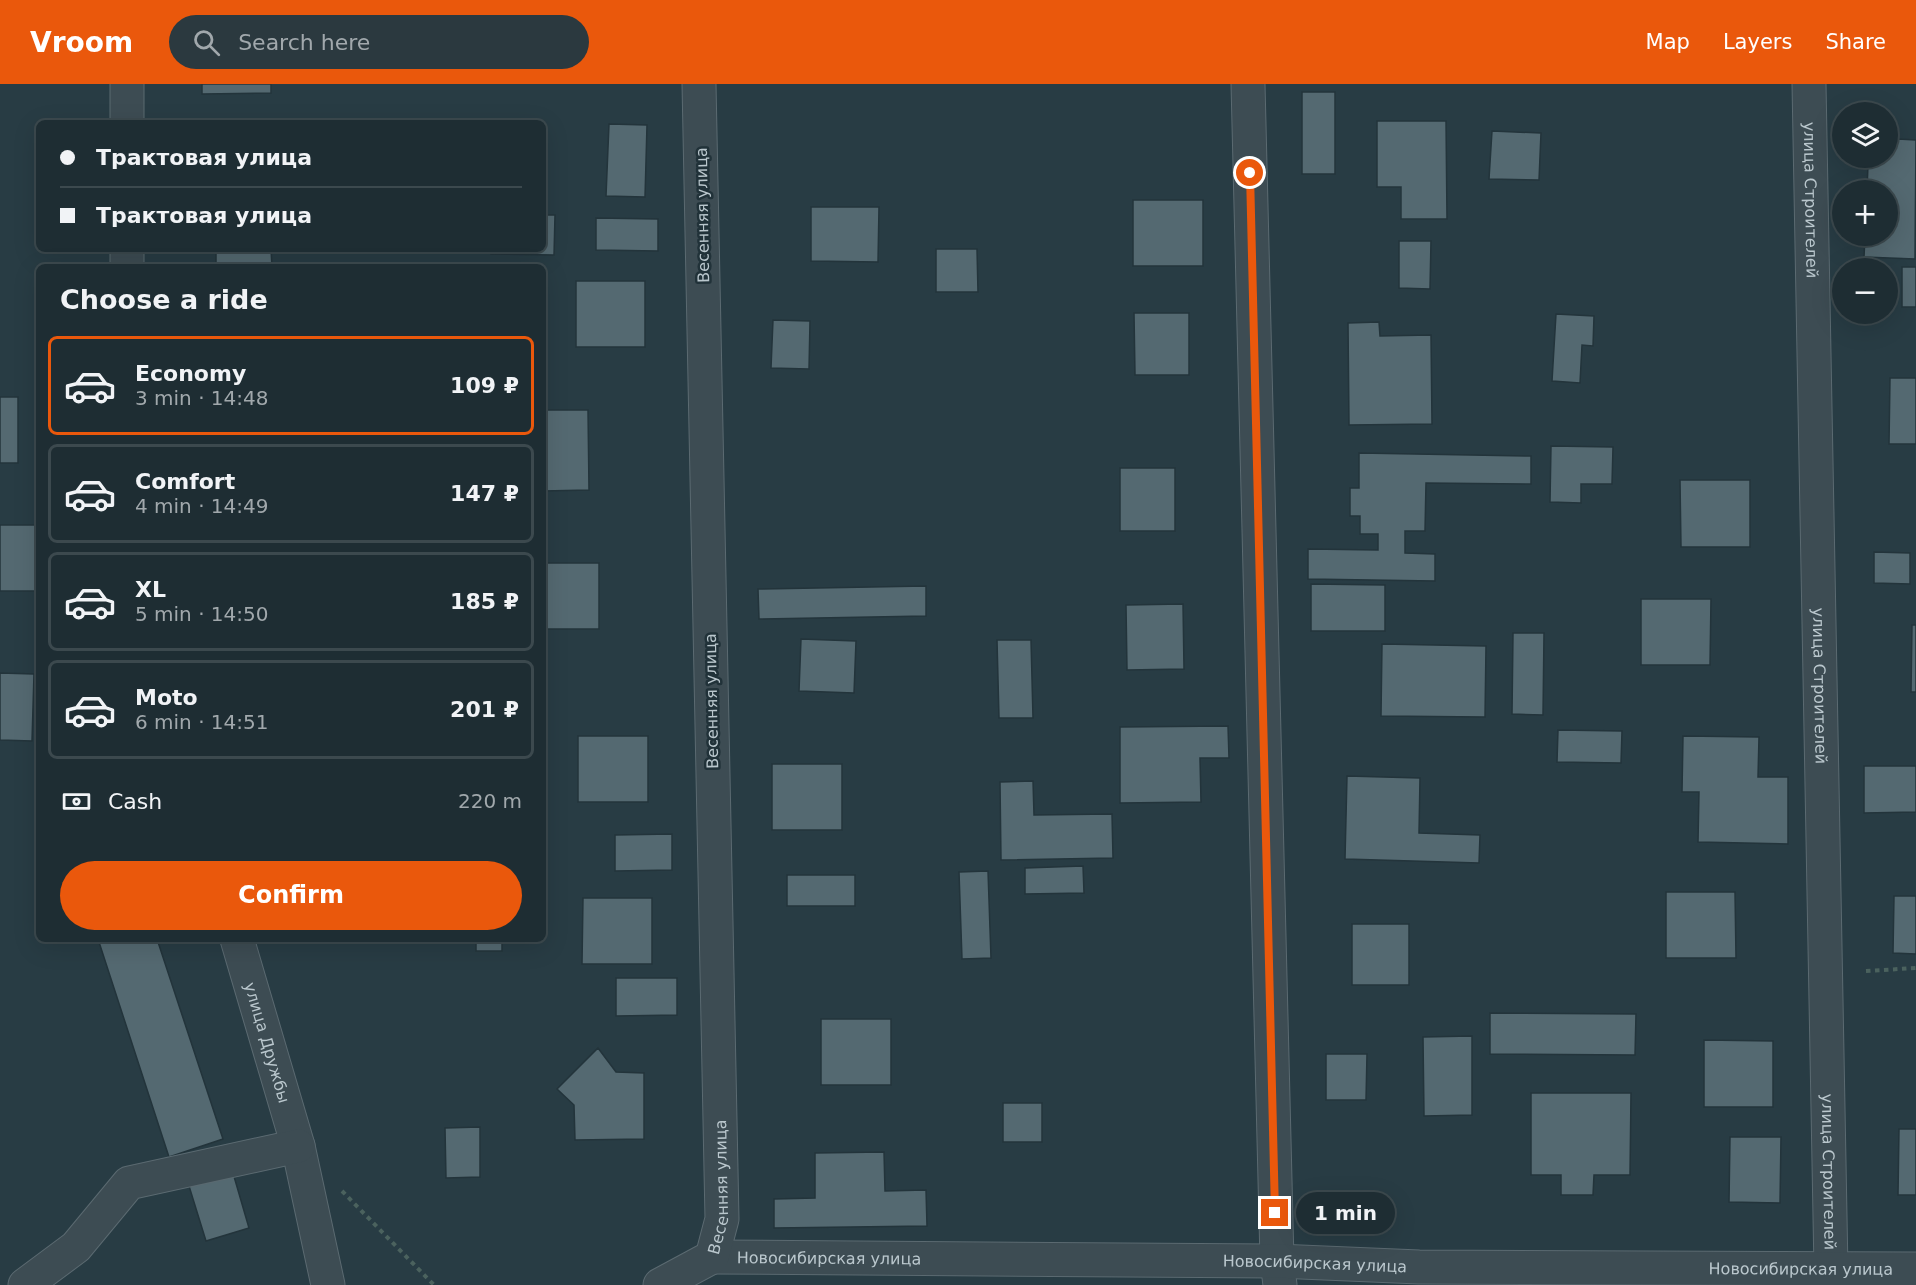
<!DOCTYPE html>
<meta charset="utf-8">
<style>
:root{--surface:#1e2d33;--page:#2b393f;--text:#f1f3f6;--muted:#a1a8ac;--line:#3c494e;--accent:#ea580c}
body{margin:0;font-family:"DejaVu Sans",sans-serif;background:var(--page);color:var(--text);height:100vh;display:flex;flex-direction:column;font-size:22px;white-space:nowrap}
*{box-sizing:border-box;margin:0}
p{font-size:20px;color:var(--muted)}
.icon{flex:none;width:33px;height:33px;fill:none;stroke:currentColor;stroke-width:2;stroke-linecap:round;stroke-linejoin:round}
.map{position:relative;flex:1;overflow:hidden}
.details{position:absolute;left:36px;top:180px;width:510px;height:678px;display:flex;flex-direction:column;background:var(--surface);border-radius:9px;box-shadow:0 6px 24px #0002,0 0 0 2px var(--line)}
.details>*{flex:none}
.guide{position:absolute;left:36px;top:36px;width:510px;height:132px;border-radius:9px;box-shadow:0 6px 24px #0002,0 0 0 2px var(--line);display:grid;align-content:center;height:132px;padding:0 24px;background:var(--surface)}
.buttons{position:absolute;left:1832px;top:18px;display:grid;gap:12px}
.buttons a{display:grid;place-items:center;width:66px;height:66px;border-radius:50%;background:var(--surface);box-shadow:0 6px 24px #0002,0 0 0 2px var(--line);font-size:30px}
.end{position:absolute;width:27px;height:27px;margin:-14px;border:8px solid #ea580c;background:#fff;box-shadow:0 0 0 3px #fff}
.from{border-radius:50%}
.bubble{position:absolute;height:42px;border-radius:21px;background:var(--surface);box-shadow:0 6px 24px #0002,0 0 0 2px var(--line);font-size:20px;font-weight:700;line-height:42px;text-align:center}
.guide b{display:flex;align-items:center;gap:21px;height:57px;font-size:22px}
.guide b+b{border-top:2px solid var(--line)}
.guide i{width:15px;height:15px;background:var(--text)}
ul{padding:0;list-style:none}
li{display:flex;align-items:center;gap:18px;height:99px;margin:0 12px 9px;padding:0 12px;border:3px solid var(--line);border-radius:9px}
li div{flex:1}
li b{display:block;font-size:22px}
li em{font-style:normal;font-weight:700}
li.selected{border-color:var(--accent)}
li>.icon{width:54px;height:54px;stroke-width:1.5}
h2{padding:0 24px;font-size:27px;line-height:72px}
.pay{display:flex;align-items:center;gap:15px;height:66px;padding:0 24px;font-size:22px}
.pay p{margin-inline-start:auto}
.cta{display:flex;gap:12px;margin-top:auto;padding:12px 24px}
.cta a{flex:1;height:69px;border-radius:36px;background:var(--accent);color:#fff;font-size:24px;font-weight:700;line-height:69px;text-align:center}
header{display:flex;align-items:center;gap:36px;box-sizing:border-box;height:84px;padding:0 30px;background:var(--accent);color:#fff}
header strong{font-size:28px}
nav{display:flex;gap:33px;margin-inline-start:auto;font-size:21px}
.search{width:420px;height:54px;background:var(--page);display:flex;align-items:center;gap:15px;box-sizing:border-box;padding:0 21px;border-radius:33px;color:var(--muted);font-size:22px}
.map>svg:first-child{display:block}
.building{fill:#546971;stroke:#23343b;stroke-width:1.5}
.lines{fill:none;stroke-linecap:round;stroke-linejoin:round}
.minor-casing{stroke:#5b6a71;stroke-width:35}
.path{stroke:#4b625e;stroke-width:4;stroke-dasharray:4.5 4.5;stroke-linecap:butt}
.minor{stroke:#3d4c53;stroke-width:33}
.route{stroke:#ea580c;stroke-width:8}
.labels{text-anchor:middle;stroke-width:5;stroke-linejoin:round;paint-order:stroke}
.street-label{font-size:16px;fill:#bac7cd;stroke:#213239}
</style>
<header>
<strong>Vroom</strong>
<div class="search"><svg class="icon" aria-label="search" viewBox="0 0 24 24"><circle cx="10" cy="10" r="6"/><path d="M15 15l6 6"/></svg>Search here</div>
<nav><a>Map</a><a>Layers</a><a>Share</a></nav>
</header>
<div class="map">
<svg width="1916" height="1201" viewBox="0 0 1916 1201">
<rect width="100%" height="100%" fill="#283c44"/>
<path class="building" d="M202 0H271V9L202 10Z
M1302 8H1335V90H1302Z
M1377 37H1446L1447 135H1401V103H1377Z
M609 40 647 41 645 113 606 112Z
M1492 47 1541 49 1539 96 1489 95Z
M1898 55 1916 56 1915 175 1864 173 1865 152H1887V106H1867L1868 81 1877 74H1887V65Z
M1133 116H1203V182H1133Z
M811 123H879L878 178 811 177Z
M543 131H555L554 171 491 170V165H543Z
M596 134 658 135V167L596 166Z
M1399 157H1431L1430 205 1399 204Z
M216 165H271L272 183H216Z
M936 165H977L978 208H936Z
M1902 183H1916V223H1902Z
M576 197H645V263H576Z
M1134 229H1189V291H1135Z
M1556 230 1594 232 1593 262 1582 261 1580 299 1552 297Z
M773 236 810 237 809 285 771 284Z
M1379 238 1380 252 1431 251 1432 340 1349 341 1348 239Z
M1890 294H1916V360H1889Z
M0 313H18V379H0Z
M543 326H588L589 406 543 407Z
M1551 362 1613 363 1612 400H1581V419L1550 418Z
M1359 369 1531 372V400L1426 399 1425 447H1405V469L1435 470V497L1308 495V465L1378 466V450H1360V432H1350V404H1359Z
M1120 384H1175V447H1120Z
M1680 396H1750V463H1681Z
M0 441H39V507H0Z
M1874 468 1910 469V500L1874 499Z
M543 479H599V545H543Z
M1311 500 1385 501V547H1311Z
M926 502V532L759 535 758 505Z
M1641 515H1711L1710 581H1641Z
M1183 520 1184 585 1127 586 1126 521Z
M1912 541H1916V608H1911Z
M1513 549H1544L1543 631 1512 630Z
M801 555 856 557 854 609 799 607Z
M997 556H1031L1033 634H999Z
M1382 560 1486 562 1485 633 1381 632Z
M0 589 34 590 32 657 0 656Z
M1228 642 1229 674H1200L1201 718 1120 719V643Z
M1558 646 1622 647 1621 679 1557 678Z
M578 652H648V718H578Z
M1683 652 1759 653 1758 693H1788V760L1698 758 1699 708H1682Z
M772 680H842V746H772Z
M1864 682H1916V728L1864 729Z
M1347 692 1420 694 1419 749 1480 751 1479 779 1345 775Z
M1033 697 1034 731 1112 730 1113 774 1001 776 1000 698Z
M672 750V786L615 787V751Z
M1083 782 1084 809 1025 810V784Z
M988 787 991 874 962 875 959 788Z
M787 791H855V822H787Z
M1666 808H1735L1736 874H1666Z
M1894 812H1916V870L1893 869Z
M583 814H652V880H582Z
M1352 840H1409V901H1352Z
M98 855H157L223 1055 169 1073Z
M316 855H386V858H316Z
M476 855H502V867H476Z
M616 894H677V931L616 932Z
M1490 929 1636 930 1635 971 1490 970Z
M821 935H891V1001H821Z
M1472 952V1031L1424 1032 1423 953Z
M1704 956 1773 957V1023H1704Z
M598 964 616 988 644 989V1055L575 1056 574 1021 557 1005Z
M1326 970H1367L1366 1016H1326Z
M1531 1009H1631L1630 1091H1594L1593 1111H1561V1091H1531Z
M1003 1019H1042V1058H1003Z
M480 1043V1093L446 1094 445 1044Z
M1899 1045H1916V1111H1898Z
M1730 1053H1781L1780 1119 1729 1118Z
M884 1068 885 1107 926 1106 927 1142 774 1144V1115L815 1114V1069Z
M233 1089 249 1144 206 1157 189 1102Z"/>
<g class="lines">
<defs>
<g id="minor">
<path d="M1248 0 1277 1177 1280 1201"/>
<path id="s1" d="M1809 0 1831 1186 1834 1201"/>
<path d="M127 39V0"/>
<path d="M127 183V165"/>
<path id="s2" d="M237 855 298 1062 328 1201"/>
<path id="s3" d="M712 1173 1277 1177 1419 1183 1916 1185"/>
<path d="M25 1201 76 1163 129 1099 298 1062"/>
<path id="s4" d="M660 1201 712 1173 722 1135 699 0"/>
</g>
</defs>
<use href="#minor" class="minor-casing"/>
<path class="path" d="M1866 887 1916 884
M342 1107 434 1201"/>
<use href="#minor" class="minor"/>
</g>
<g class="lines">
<path class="route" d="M1250 89 1275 1129"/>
</g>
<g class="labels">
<g class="street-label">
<text dy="6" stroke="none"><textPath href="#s1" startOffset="116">улица Строителей</textPath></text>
<text transform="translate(702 131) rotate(-91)" y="6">Весенняя улица</text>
<text dy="6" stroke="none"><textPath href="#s1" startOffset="602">улица Строителей</textPath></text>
<text transform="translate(711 617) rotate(-91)" y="6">Весенняя улица</text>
<text dy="6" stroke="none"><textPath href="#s2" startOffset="108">улица Дружбы</textPath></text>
<text dy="6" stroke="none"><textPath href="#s1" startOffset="1088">улица Строителей</textPath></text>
<text dy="6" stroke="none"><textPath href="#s4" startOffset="130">Весенняя улица</textPath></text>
<text dy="6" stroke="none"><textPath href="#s3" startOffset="117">Новосибирская улица</textPath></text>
<text dy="6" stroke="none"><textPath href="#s3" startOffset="603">Новосибирская улица</textPath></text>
<text dy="6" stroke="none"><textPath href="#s3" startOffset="1089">Новосибирская улица</textPath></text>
</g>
</g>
</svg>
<div class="buttons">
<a><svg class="icon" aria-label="layers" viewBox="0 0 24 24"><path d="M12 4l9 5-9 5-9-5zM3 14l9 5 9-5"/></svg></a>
<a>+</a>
<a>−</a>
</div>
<i class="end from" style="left:1250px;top:89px"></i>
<i class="end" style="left:1275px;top:1129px"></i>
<div class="bubble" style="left:1296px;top:1108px;width:99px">1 min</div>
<div class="guide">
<b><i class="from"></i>Трактовая улица</b>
<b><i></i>Трактовая улица</b>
</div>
<section class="details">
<h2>Choose a ride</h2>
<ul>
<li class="selected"><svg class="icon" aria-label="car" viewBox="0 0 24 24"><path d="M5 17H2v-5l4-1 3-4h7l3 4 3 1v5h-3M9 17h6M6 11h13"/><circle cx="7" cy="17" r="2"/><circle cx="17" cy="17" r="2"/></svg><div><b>Economy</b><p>3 min · 14:48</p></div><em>109 ₽</em></li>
<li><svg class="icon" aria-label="car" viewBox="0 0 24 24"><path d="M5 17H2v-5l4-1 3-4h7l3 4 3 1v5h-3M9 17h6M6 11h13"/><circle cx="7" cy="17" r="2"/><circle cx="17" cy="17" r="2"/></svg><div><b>Comfort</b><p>4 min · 14:49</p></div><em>147 ₽</em></li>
<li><svg class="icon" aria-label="car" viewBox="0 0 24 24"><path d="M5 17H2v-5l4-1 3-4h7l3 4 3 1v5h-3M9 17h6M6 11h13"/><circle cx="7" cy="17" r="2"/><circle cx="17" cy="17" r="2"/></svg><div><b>XL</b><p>5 min · 14:50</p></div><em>185 ₽</em></li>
<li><svg class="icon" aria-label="car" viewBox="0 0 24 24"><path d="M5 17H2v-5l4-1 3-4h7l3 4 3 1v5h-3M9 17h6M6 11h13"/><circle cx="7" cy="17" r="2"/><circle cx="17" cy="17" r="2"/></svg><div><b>Moto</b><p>6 min · 14:51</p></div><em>201 ₽</em></li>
</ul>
<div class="pay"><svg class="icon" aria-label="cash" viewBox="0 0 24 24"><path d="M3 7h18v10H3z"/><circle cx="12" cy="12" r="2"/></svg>Cash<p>220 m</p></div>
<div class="cta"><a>Confirm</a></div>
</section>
</div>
